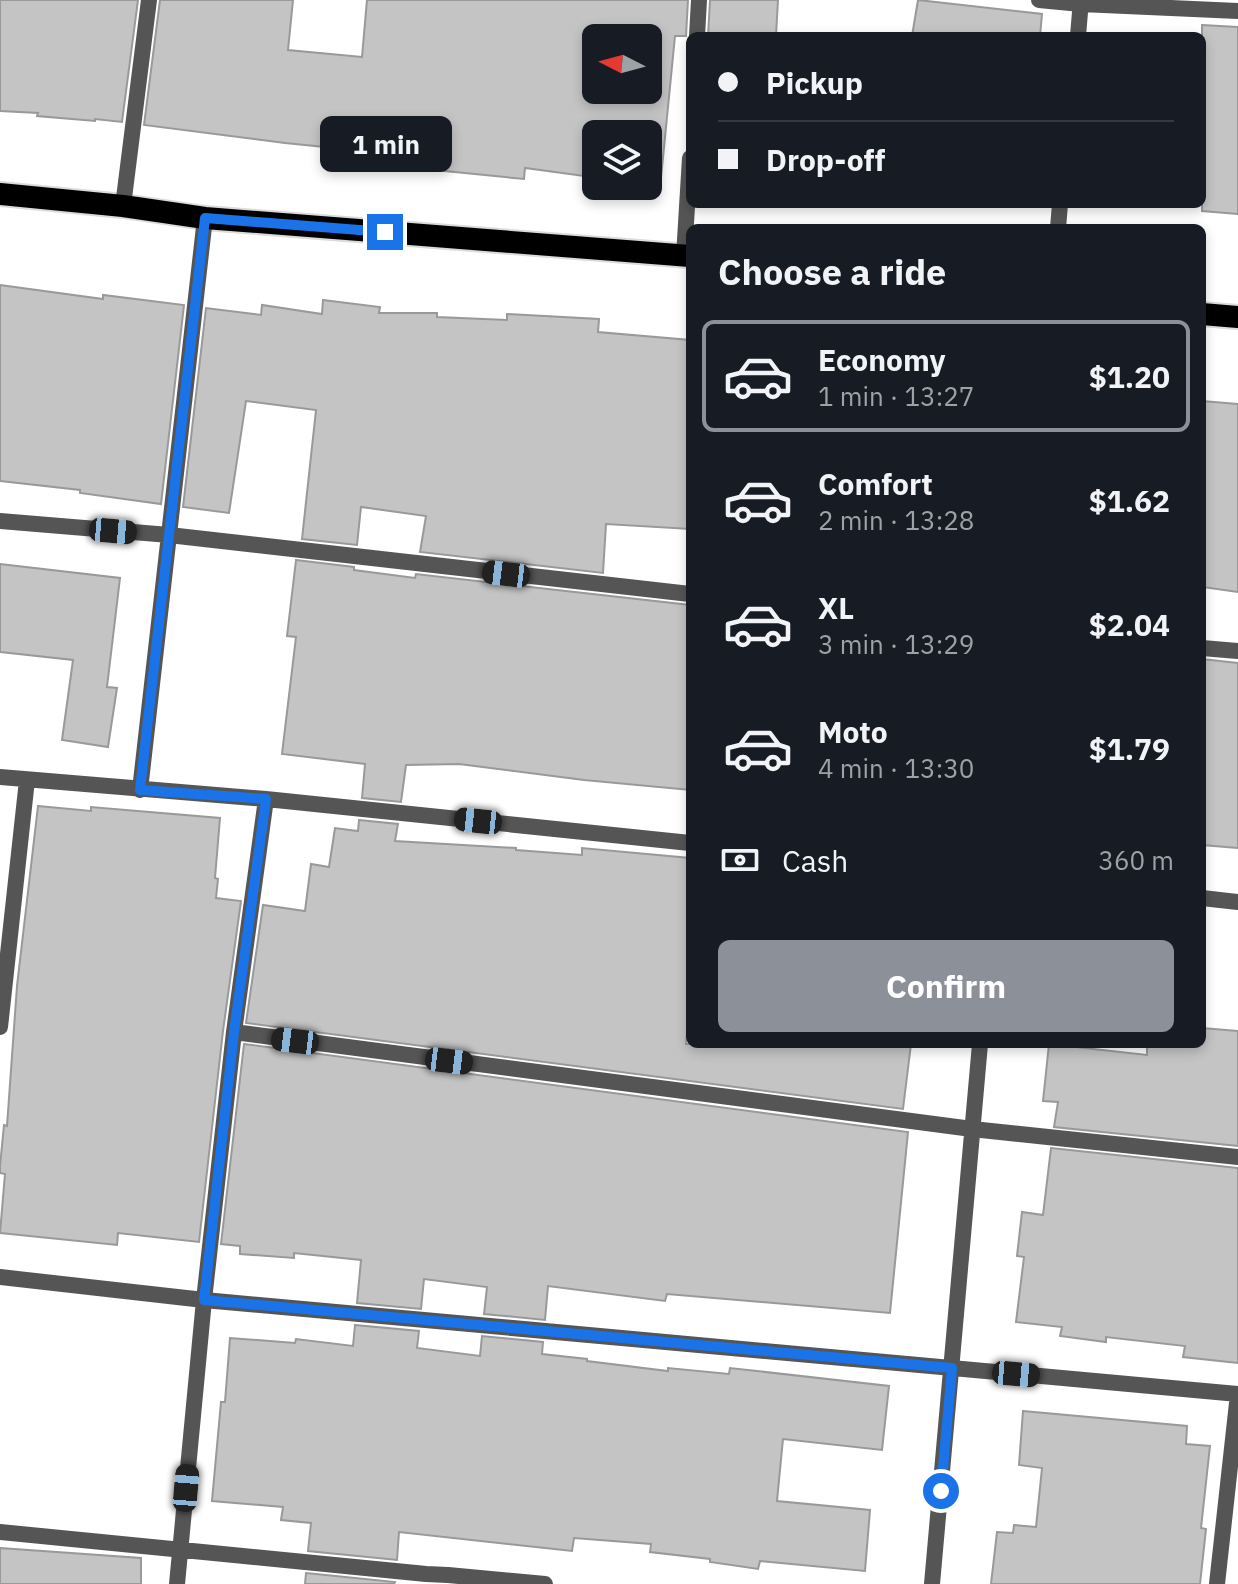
<!DOCTYPE html>
<meta charset="utf-8">
<style>
:root{--surface:#171b24;--page:#20242c;--text:#f1f3f6;--muted:#9ea1a6;--line:#363941;--accent:#8c9099}
body{margin:0;font-family:"IBM Plex Sans",sans-serif;background:var(--page);color:var(--text);height:100vh;display:flex;flex-direction:column;font-size:30px;white-space:nowrap}
*{box-sizing:border-box;margin:0}
p{font-size:26px;color:var(--muted)}
.icon{flex:none;width:44px;height:44px;fill:none;stroke:currentColor;stroke-width:2;stroke-linecap:round;stroke-linejoin:round}
.map{position:relative;flex:1;overflow:hidden}
.panel{position:absolute;left:686px;top:224px;width:520px;height:824px;display:flex;flex-direction:column;background:var(--surface);border-radius:12px;box-shadow:0 4px 12px #0003}
.panel>*{flex:none}
.banner{position:absolute;left:686px;top:32px;width:520px;height:176px;border-radius:12px;box-shadow:0 4px 12px #0003;display:grid;align-content:center;height:176px;padding:0 32px;background:var(--surface)}
.needle{width:52px;rotate:276deg}
.tools{position:absolute;left:582px;top:24px;display:grid;gap:16px}
.tools a{display:grid;place-items:center;width:80px;height:80px;border-radius:12px;background:var(--surface);box-shadow:0 4px 12px #0003;font-size:40px}
.end{position:absolute;width:36px;height:36px;margin:-18px;border:10px solid #1a73e8;background:#fff;box-shadow:0 0 0 4px #fff}
.from{border-radius:50%}
.bubble{position:absolute;height:56px;border-radius:12px;background:var(--surface);box-shadow:0 4px 12px #0003;font-size:26px;font-weight:800;line-height:56px;text-align:center}
.car{position:absolute;width:24px;height:48px;margin:-24px -12px;border-radius:10px;box-shadow:0 0 6px 2px #0007;background:linear-gradient(#222 24%,#8ab4d8 0 40%,#222 0 76%,#8ab4d8 0 86%,#222 0)}
.banner b{display:flex;align-items:center;gap:28px;height:76px;font-size:30px}
.banner b+b{border-top:2px solid var(--line)}
.banner i{width:20px;height:20px;background:var(--text)}
ul{padding:0;list-style:none}
li{display:flex;align-items:center;gap:24px;height:112px;margin:0 16px 12px;padding:0 16px;border:4px solid transparent;border-radius:12px}
li div{flex:1}
li b{display:block;font-size:30px}
li em{font-style:normal;font-weight:800}
li.active{border-color:var(--accent)}
li>.icon{width:72px;height:72px;stroke-width:1.5}
h2{padding:0 32px;font-size:36px;line-height:96px}
.pay{display:flex;align-items:center;gap:20px;height:88px;padding:0 32px;font-size:30px}
.pay p{margin-inline-start:auto}
.cta{display:flex;gap:16px;margin-top:auto;padding:16px 32px}
.cta a{flex:1;height:92px;border-radius:12px;background:var(--accent);color:#fff;font-size:32px;font-weight:800;line-height:92px;text-align:center}
.map>svg:first-child{display:block}
.building{fill:#c4c4c4;stroke:#999;stroke-width:2;fill-rule:evenodd}
.lines{fill:none;stroke-linecap:round;stroke-linejoin:round}
.trunk-casing{stroke:#dbdbdb;stroke-width:26}
.minor{stroke:#555;stroke-width:16}
.trunk{stroke:#000;stroke-width:22}
.route{stroke:#1a73e8;stroke-width:10}
</style>
<div class="map">
<svg width="1238" height="1584" viewBox="0 0 1238 1584">
<rect width="100%" height="100%" fill="#fff"/>
<path class="building" d="M0 0H138L122 122 95 119V121L37 116 38 113 0 111Z
M160 0H293L288 50 362 57 367 0H688L686 36H675L661 178 648 177V134H596V172H592L591 177 525 168 524 179 415 168 416 164 353 159 354 150 285 143 144 125ZM596 38H648V90H596Z
M710 0H778L776 36H708Z
M918 0 1042 14 1040 36H912Z
M1202 25 1238 27V214L1202 211Z
M0 285 103 299V295L184 305 161 504 80 493V490L0 481Z
M323 300 380 307 379 313H437V317L507 320V314L599 319 598 332 690 340V529L606 524 603 573 420 552 426 516 361 507 357 545 302 539 316 410 246 401 229 513 183 507 206 308 261 315 262 305 322 314Z
M1202 401 1238 404V592L1202 587Z
M296 560 354 567V570L415 578 416 574 690 605V790L584 780 459 764 406 765 401 802 362 798 365 764 282 754 296 637 287 636Z
M0 564 120 578 107 687 117 688 108 747 62 740 73 660 0 652Z
M1202 659 1238 663V848L1202 845Z
M38 806 91 811V807L220 818 215 878 218 879 216 898 241 901 223 1031 199 1242 118 1233 117 1245 0 1233 5 1174 0 1173V1166L4 1125 7 1126 17 986Z
M359 820 398 824 395 841 516 848V850L582 855V848L690 858V999L686 1044H911L903 1109 246 1023 263 905 305 911 311 864 329 867 335 828 358 831Z
M1202 1028 1238 1031V1146L1054 1127 1058 1102 1043 1101 1049 1044 1147 1055V1044H1202Z
M244 1044 908 1132 890 1313 667 1294 665 1301 548 1286 545 1320 484 1314 487 1287 424 1279 421 1309 357 1303 361 1260 294 1253V1258L240 1254V1246L221 1244Z
M1051 1148 1238 1168V1363L1183 1357 1185 1346 1106 1337V1342L1060 1336 1062 1327 1016 1322 1024 1257 1017 1256 1022 1212 1043 1215Z
M355 1325 419 1331 417 1348 480 1356 482 1336 543 1342 542 1354 587 1359V1361L668 1371V1368L729 1374 730 1368 889 1386 882 1450 783 1439 777 1501 870 1510 865 1571 760 1561 758 1569 710 1562V1559L650 1552 651 1544 574 1538 572 1551 399 1532 397 1560 308 1551 311 1523 281 1520 283 1507 212 1501 221 1402H225L230 1338 295 1343 296 1339 353 1346Z
M1023 1411 1187 1426 1186 1444 1210 1446 1201 1528 1206 1529 1200 1584H991L997 1532 1013 1533 1014 1525 1036 1527 1042 1468 1019 1465Z
M0 1548 141 1558V1584H0Z
M306 1573 395 1582 394 1584H305Z"/>
<g class="lines">
<defs>
<path id="trunk" d="M0 194 123 206 205 218 690 256
M1202 314 1238 317"/>
</defs>
<use href="#trunk" class="trunk-casing"/>
<path class="minor" d="M1039 0 1081 4 1238 11
M697 36 699 0
M1078 36 1081 0
M123 206 149 0
M1058 228 1060 204
M684 256 690 158
M0 521 169 535 690 594
M1202 648 1238 651
M0 777 266 799 690 843
M140 790 205 218
M1202 898 1238 902
M0 1027 27 780
M234 1032 972 1129 1238 1157
M0 1277 204 1300 1238 1394
M0 1532 426 1574 448 1575 545 1584
M177 1584 204 1300 234 1032 266 799
M932 1584 980 1044
M1217 1584 1238 1394"/>
<use href="#trunk" class="trunk"/>
</g>
<g class="lines">
<path class="route" d="M385 232 205 218 140 790 266 799 234 1032 204 1300 952 1368 941 1491"/>
</g>
</svg>
<div class="tools">
<a><svg class="needle" viewBox="-14 -14 28 28"><path d="M0-13l5 13h-10z" fill="#e53935"/><path d="M0 13l5-13h-10z" fill="#9ea1a6"/></svg></a>
<a><svg class="icon" aria-label="layers" viewBox="0 0 24 24"><path d="M12 4l9 5-9 5-9-5zM3 14l9 5 9-5"/></svg></a>
</div>
<i class="end from" style="left:941px;top:1491px"></i>
<i class="end" style="left:385px;top:232px"></i>
<div class="bubble" style="left:320px;top:116px;width:132px">1 min</div>
<i class="car" style="left:113px;top:531px;rotate:95deg"></i>
<i class="car" style="left:506px;top:574px;rotate:277deg"></i>
<i class="car" style="left:478px;top:821px;rotate:276deg"></i>
<i class="car" style="left:295px;top:1041px;rotate:277deg"></i>
<i class="car" style="left:449px;top:1061px;rotate:97deg"></i>
<i class="car" style="left:1016px;top:1374px;rotate:95deg"></i>
<i class="car" style="left:186px;top:1488px;rotate:5deg"></i>
<div class="banner">
<b><i class="from"></i>Pickup</b>
<b><i></i>Drop-off</b>
</div>
<section class="panel">
<h2>Choose a ride</h2>
<ul>
<li class="active"><svg class="icon" aria-label="car" viewBox="0 0 24 24"><path d="M5 17H2v-5l4-1 3-4h7l3 4 3 1v5h-3M9 17h6M6 11h13"/><circle cx="7" cy="17" r="2"/><circle cx="17" cy="17" r="2"/></svg><div><b>Economy</b><p>1 min · 13:27</p></div><em>$1.20</em></li>
<li><svg class="icon" aria-label="car" viewBox="0 0 24 24"><path d="M5 17H2v-5l4-1 3-4h7l3 4 3 1v5h-3M9 17h6M6 11h13"/><circle cx="7" cy="17" r="2"/><circle cx="17" cy="17" r="2"/></svg><div><b>Comfort</b><p>2 min · 13:28</p></div><em>$1.62</em></li>
<li><svg class="icon" aria-label="car" viewBox="0 0 24 24"><path d="M5 17H2v-5l4-1 3-4h7l3 4 3 1v5h-3M9 17h6M6 11h13"/><circle cx="7" cy="17" r="2"/><circle cx="17" cy="17" r="2"/></svg><div><b>XL</b><p>3 min · 13:29</p></div><em>$2.04</em></li>
<li><svg class="icon" aria-label="car" viewBox="0 0 24 24"><path d="M5 17H2v-5l4-1 3-4h7l3 4 3 1v5h-3M9 17h6M6 11h13"/><circle cx="7" cy="17" r="2"/><circle cx="17" cy="17" r="2"/></svg><div><b>Moto</b><p>4 min · 13:30</p></div><em>$1.79</em></li>
</ul>
<div class="pay"><svg class="icon" aria-label="cash" viewBox="0 0 24 24"><path d="M3 7h18v10H3z"/><circle cx="12" cy="12" r="2"/></svg>Cash<p>360 m</p></div>
<div class="cta"><a>Confirm</a></div>
</section>
</div>
